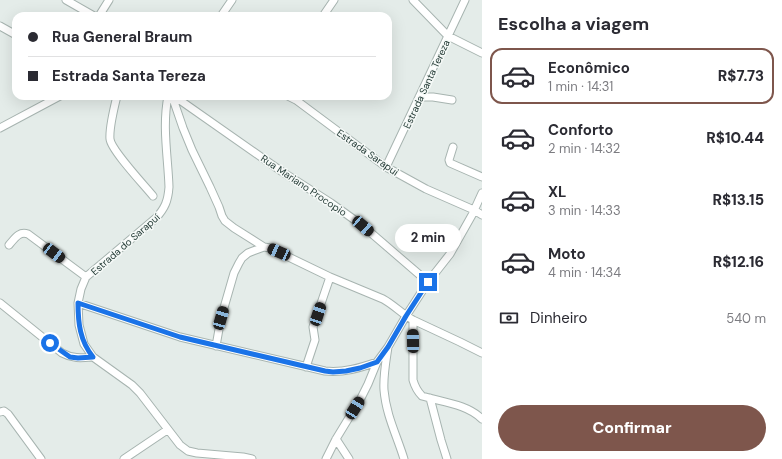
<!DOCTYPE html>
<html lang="pt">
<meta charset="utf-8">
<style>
:root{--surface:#fff;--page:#f7f7f7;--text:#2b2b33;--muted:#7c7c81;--line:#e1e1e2;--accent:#7e564c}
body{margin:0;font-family:"DM Sans",sans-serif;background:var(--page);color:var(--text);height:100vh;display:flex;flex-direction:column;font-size:15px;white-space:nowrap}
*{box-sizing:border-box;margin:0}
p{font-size:13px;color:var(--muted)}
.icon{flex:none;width:22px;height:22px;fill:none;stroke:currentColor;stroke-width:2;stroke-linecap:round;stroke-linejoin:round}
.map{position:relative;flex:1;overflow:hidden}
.panel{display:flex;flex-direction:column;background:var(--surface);width:300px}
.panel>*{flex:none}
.guide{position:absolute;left:12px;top:12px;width:380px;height:88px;border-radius:12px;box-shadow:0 4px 16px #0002;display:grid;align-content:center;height:88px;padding:0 16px;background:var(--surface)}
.end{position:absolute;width:18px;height:18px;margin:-9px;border:5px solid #1a73e8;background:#fff;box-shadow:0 0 0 2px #fff}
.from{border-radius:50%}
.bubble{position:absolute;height:28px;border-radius:14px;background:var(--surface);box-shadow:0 4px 16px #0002;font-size:13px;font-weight:800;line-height:28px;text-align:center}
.car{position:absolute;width:12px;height:24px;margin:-12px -6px;border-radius:5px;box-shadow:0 0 3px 1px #0007;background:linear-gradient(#222 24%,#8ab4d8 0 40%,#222 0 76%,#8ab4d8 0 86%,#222 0)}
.guide b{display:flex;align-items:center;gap:14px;height:38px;font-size:15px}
.guide b+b{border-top:1px solid var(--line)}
.guide i{width:10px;height:10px;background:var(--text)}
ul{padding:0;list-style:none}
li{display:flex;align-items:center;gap:12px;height:56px;margin:0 8px 6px;padding:0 8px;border:2px solid transparent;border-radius:12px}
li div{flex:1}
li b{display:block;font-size:15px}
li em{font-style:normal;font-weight:800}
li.selected{border-color:var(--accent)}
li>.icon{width:36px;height:36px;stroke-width:1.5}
h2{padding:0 16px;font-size:18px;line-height:48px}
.pay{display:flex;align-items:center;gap:10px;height:44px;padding:0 16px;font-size:15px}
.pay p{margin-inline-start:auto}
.cta{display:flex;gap:8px;margin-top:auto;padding:8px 16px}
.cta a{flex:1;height:46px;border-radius:24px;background:var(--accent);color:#fff;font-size:16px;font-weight:800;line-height:46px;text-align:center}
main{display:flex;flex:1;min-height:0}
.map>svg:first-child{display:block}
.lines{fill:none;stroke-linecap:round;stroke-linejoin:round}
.minor-casing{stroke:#a7b4b0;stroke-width:9}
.minor{stroke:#fff;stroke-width:7}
.route{stroke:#1a73e8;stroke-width:5}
.labels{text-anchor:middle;stroke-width:3;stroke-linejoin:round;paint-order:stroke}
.street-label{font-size:10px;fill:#253c37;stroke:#f5f9f7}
</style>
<main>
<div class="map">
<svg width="482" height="459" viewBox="0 0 482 459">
<rect width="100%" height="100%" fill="#e4ece9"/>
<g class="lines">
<defs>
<path id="minor" d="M66 0 94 16
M413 0 448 36 482 53
M99 16 109 0
M221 16 232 0
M323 16 334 0
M0 26 16 35
M117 96C114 108 109 128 110 139 111 150 145 186 153 196
M168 96C162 127 168 157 169 187 168 201 165 208 156 218L86 277 81 289 78 303 79 325 84 344 93 357 132 385 140 393 180 445 188 451 197 453 243 457 252 459
M172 96 183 128 192 150 210 187 219 207 222 216 225 221 234 228 264 247 270 248 330 277 383 299C394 305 402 314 413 320L460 342 482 353
M174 96 281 171 331 203 363 226 428 282
M288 96 296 100 386 167 426 189 474 210 482 215
M419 97H433L452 100
M0 128 60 96
M453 147 449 160 450 163 482 177
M386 167 465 0
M9 245C15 238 19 231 28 234L86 277
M0 303 62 353C73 359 81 358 93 357
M78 303 180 337 325 371C343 373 360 368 377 362
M413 320V380C415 387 417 391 422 396 442 402 467 404 482 419
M216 346 221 318 234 273 239 263 242 258 248 253 253 251 264 247
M388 347C386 361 383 376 384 390 386 415 397 436 404 459
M306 367 315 340 313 327 330 277
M430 398 441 440 447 459
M0 412 4 411 8 414 41 459
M336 439 349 459
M124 459 167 430
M326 459 336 439 361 398 368 384 377 362 388 347 406 316 428 282 450 254 472 215 482 193"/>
</defs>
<use href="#minor" class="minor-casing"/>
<use href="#minor" class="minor"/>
</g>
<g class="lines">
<path class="route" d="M50 343 70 357 78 358 93 357C80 341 78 323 78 303L180 337 325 371 333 372 346 371 360 368 377 362 388 347 406 316 428 282"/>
</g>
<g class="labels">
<g class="street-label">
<text transform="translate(426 84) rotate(-65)" y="4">Estrada Santa Tereza</text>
<text transform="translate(368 152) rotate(35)" y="4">Estrada Sarapui</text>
<text transform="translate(304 185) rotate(34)" y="4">Rua Mariano Procopio</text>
<text transform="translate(125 244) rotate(-41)" y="4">Estrada do Sarapuí</text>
</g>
</g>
</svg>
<i class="end from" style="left:50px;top:343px"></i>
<i class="end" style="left:428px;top:282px"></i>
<div class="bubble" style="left:395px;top:224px;width:66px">2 min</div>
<i class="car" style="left:363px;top:226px;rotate:131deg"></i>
<i class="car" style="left:279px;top:252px;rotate:294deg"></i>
<i class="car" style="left:54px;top:253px;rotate:127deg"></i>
<i class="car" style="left:318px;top:314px;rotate:18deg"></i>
<i class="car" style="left:221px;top:318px;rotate:16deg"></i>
<i class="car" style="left:413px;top:341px;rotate:359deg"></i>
<i class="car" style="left:355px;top:408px;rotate:32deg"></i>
<div class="guide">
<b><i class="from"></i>Rua General Braum</b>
<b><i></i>Estrada Santa Tereza</b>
</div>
</div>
<section class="panel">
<h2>Escolha a viagem</h2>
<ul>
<li class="selected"><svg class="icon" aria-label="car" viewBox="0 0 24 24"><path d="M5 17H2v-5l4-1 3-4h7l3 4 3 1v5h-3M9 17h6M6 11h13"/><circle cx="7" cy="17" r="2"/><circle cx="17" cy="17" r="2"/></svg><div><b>Econômico</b><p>1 min · 14:31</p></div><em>R$7.73</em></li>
<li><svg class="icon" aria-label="car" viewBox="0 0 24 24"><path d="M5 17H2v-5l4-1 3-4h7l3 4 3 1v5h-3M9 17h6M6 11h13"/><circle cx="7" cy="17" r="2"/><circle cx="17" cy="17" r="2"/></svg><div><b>Conforto</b><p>2 min · 14:32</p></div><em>R$10.44</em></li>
<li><svg class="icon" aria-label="car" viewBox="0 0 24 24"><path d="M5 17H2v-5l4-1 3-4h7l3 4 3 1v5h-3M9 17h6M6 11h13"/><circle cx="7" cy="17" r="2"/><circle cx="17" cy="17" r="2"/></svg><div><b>XL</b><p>3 min · 14:33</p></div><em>R$13.15</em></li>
<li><svg class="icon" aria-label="car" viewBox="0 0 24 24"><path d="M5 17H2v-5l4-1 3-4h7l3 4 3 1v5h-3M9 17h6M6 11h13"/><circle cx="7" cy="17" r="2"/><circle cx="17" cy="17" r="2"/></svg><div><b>Moto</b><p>4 min · 14:34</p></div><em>R$12.16</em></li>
</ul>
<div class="pay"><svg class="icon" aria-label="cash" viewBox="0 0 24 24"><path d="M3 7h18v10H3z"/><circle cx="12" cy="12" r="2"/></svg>Dinheiro<p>540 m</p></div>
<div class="cta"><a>Confirmar</a></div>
</section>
</main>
